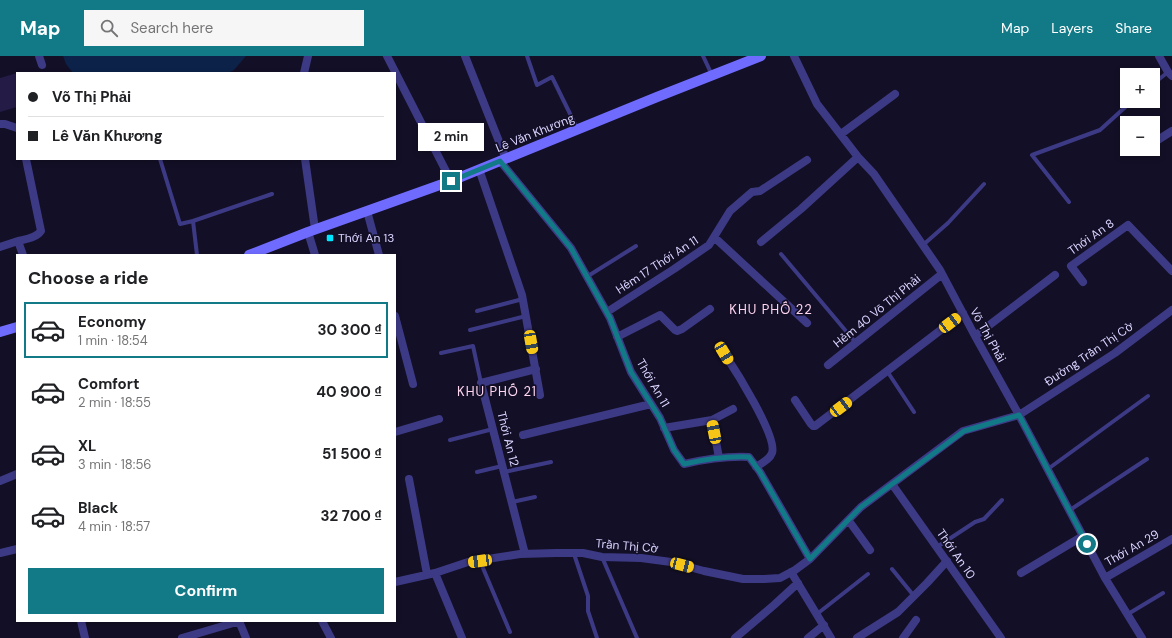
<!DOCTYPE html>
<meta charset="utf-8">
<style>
:root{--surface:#fff;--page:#f6f6f6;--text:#202124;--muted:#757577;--line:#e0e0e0;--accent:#127987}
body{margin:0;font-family:"DM Sans",sans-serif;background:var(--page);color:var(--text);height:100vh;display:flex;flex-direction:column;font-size:15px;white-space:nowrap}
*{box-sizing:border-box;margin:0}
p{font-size:13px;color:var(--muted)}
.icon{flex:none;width:22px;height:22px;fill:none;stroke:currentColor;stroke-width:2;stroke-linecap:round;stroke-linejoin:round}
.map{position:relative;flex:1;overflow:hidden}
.sheet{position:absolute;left:16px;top:198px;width:380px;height:368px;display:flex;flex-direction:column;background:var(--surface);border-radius:0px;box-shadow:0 2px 6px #0003}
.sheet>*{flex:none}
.guide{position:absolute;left:16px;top:16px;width:380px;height:88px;border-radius:0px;box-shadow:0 2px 6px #0003;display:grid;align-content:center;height:88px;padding:0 12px;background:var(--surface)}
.buttons{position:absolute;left:1120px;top:12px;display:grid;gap:8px}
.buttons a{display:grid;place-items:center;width:40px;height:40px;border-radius:0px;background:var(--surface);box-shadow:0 2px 6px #0003;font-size:20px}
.end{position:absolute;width:18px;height:18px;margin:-9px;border:5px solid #127987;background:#fff;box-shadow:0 0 0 2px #fff}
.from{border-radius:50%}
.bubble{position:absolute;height:28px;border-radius:0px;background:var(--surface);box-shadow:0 2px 6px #0003;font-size:13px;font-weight:700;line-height:28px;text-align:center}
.car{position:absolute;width:12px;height:24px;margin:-12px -6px;border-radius:5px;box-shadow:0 0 3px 1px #0007;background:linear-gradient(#f5c518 24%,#345 0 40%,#f5c518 0 76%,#345 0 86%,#f5c518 0)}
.guide b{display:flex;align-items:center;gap:14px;height:38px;font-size:15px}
.guide b+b{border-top:1px solid var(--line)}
.guide i{width:10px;height:10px;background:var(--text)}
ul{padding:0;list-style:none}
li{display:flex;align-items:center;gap:12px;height:56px;margin:0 8px 6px;padding:0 4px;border:2px solid transparent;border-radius:0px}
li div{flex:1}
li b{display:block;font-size:15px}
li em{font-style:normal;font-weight:700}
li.active{border-color:var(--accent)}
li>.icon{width:36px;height:36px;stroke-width:1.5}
h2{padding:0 12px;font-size:18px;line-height:48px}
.action{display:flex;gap:8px;margin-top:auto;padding:8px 12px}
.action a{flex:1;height:46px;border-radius:0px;background:var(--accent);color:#fff;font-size:16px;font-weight:700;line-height:46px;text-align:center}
header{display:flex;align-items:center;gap:24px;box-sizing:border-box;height:56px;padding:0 20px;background:var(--accent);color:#fff}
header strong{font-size:19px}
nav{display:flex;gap:22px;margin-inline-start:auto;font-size:14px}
.search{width:280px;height:36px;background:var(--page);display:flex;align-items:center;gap:10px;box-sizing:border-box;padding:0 14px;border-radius:0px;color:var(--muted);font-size:15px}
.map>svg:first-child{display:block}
.water{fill:#0c2248}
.building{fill:#241b47}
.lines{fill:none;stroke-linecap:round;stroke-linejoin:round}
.service{stroke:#3d3a85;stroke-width:4}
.minor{stroke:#3d3a85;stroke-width:8}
.secondary{stroke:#6f6bff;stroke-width:10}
.route{stroke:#127987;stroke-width:5}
.poi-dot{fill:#00e5ff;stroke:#130f26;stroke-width:1.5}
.labels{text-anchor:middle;stroke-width:3.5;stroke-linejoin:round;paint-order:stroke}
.street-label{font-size:12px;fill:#d9d4ff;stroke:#130f26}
.poi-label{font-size:12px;fill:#d9d4ff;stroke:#130f26;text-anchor:start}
.neighbourhood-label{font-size:13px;letter-spacing:1px;fill:#ffd6f0;stroke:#130f26}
</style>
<header>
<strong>Map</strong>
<div class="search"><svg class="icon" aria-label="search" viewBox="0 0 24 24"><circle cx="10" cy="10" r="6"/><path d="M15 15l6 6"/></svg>Search here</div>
<nav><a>Map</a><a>Layers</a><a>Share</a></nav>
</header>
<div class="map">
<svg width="1172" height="582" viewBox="0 0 1172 582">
<rect width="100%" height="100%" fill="#130f26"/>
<path class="water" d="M63 0H246L234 14 228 17H73L66 8Z"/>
<path class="building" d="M17 17V51L0 56V22Z"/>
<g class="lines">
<path class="service" d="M527 0 537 29 552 21 577 72
M703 0 712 19
M1153 28 1168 16
M160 103 180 168 193 165
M1069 146 1032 99 1100 74 1132 45
M923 189 948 167 984 128
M781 198 856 287
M197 199 193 165 272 138
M588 220 636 190
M477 255 523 243
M470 274 526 260
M441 297 473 290 481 327
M887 315 914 356
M450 384 493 373
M1048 413 1148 340
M477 416 502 410
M504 416 551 406
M512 446 535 441
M1070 454 1147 403
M937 491 975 466 984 463 1002 444
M574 498 588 540V555L597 582
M602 501 637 582
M480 505 510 576
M892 513 914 540
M817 558 868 518
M1128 558 1163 537"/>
<path class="minor" d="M39 0 42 9
M387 0 451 125
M465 0 506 103
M794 0 817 48 858 101 874 118 940 214 975 280 1019 359 1105 522 1142 582
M1159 0 1168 16 1172 20
M304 17 308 0
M0 68H5L17 72
M841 78 895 38
M1153 87 1172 75
M305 103 315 173
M500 105 571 192 610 262 631 316 660 362 674 394 684 408C706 403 727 400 749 401L760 416 810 503
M479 113 522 239 540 339
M367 155 379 199
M308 176 315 199
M714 181 807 267
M761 186 801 153 858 101
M0 191 18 185
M23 199 18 185C26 183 36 182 41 175L26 103
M1083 226 1071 210 1128 169 1172 215
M607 256 674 213 709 189 730 155 752 136 760 135 807 104
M395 260 413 328
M975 280 1055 219
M617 281 660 259 675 274 677 275 682 273 710 253
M724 297C734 312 778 381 772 397 770 403 762 407 756 411
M828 309 942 218
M795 344 811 368 813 370H815L963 257
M712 364 719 402
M664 372 712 364 733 353
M395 376 439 363
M523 379 651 348
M409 423 427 518
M0 425 17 418
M892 428 1001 582
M849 465 870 494
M0 497 17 493
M525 498 481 327 536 313
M791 516 831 582
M435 517 462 582
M1021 517 1083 480
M1105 522 1172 483
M395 526 435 517 468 506 520 498 556 497H583L602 501 641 502 671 506 704 515 743 523H764L780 522 795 514 810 503 861 451 963 375 1019 359 1115 297 1172 254
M81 565 85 582
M239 565 246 582
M322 565 331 582
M182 582 240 565
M735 582 774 549 798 527
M808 582 824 569
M857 582 898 556 927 527 947 505
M903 582 916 564"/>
<path class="secondary" d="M249 199 308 176 451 125 657 41 761 0
M0 276 17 271"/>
</g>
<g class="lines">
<path class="route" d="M451 125 500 105 571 192 610 262 631 316 660 362 674 394 684 408C706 403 727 400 749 401L760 416 810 503 861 451 964 375 1019 359 1087 488"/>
</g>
<rect class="poi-dot" x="326" y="178" width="8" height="8" rx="2"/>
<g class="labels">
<g class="street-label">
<text transform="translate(535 77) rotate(-22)" y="4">Lê Văn Khương</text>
<text transform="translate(1091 181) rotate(-35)" y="4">Thới An 8</text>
<text transform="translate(657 209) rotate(-33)" y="4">Hẻm 17 Thới An 11</text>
<text transform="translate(877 255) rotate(-39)" y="4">Hẻm 40 Võ Thị Phải</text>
<text transform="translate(988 279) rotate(61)" y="4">Võ Thị Phải</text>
<text transform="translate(1089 298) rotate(-34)" y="4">Đường Trần Thị Cờ</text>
<text transform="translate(653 327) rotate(60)" y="4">Thới An 11</text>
<text transform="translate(508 383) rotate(76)" y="4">Thới An 12</text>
<text transform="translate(627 490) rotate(5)" y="4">Trần Thị Cờ</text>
<text transform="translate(1132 492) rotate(-30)" y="4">Thới An 29</text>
<text transform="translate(956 498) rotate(55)" y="4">Thới An 10</text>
</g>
<g class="poi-label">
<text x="338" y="186">Thới An 13</text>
</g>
<g class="neighbourhood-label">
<text x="771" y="258">KHU PHỐ 22</text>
<text x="497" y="340">KHU PHỐ 21</text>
</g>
</g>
</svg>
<div class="buttons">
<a>+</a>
<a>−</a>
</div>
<i class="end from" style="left:1087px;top:488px"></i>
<i class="end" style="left:451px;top:125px"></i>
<div class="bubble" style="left:418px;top:67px;width:66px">2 min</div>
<i class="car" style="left:950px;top:267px;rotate:53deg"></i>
<i class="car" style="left:531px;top:286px;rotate:170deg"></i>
<i class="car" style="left:724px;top:297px;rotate:149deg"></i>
<i class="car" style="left:841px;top:351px;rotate:53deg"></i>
<i class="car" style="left:714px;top:376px;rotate:349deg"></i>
<i class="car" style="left:480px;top:505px;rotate:262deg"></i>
<i class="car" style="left:682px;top:509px;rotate:105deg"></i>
<div class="guide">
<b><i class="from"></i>Võ Thị Phải</b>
<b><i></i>Lê Văn Khương</b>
</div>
<section class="sheet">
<h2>Choose a ride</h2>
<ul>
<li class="active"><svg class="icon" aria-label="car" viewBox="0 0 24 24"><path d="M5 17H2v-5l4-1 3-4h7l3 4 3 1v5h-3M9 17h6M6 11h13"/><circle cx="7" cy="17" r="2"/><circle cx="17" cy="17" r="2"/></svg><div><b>Economy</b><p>1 min · 18:54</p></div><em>30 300 ₫</em></li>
<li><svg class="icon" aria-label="car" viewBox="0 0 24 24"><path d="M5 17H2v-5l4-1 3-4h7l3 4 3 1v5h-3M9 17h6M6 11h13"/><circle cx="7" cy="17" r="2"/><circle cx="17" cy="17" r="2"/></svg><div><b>Comfort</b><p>2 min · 18:55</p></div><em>40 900 ₫</em></li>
<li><svg class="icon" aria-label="car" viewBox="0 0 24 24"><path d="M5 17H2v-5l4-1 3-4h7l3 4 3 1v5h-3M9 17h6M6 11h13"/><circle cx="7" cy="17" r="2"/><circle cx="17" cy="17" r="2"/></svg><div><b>XL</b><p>3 min · 18:56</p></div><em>51 500 ₫</em></li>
<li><svg class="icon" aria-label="car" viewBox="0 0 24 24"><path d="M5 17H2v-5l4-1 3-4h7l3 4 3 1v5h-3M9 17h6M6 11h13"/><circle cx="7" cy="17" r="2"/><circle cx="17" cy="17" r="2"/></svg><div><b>Black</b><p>4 min · 18:57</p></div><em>32 700 ₫</em></li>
</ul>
<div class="action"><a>Confirm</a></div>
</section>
</div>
